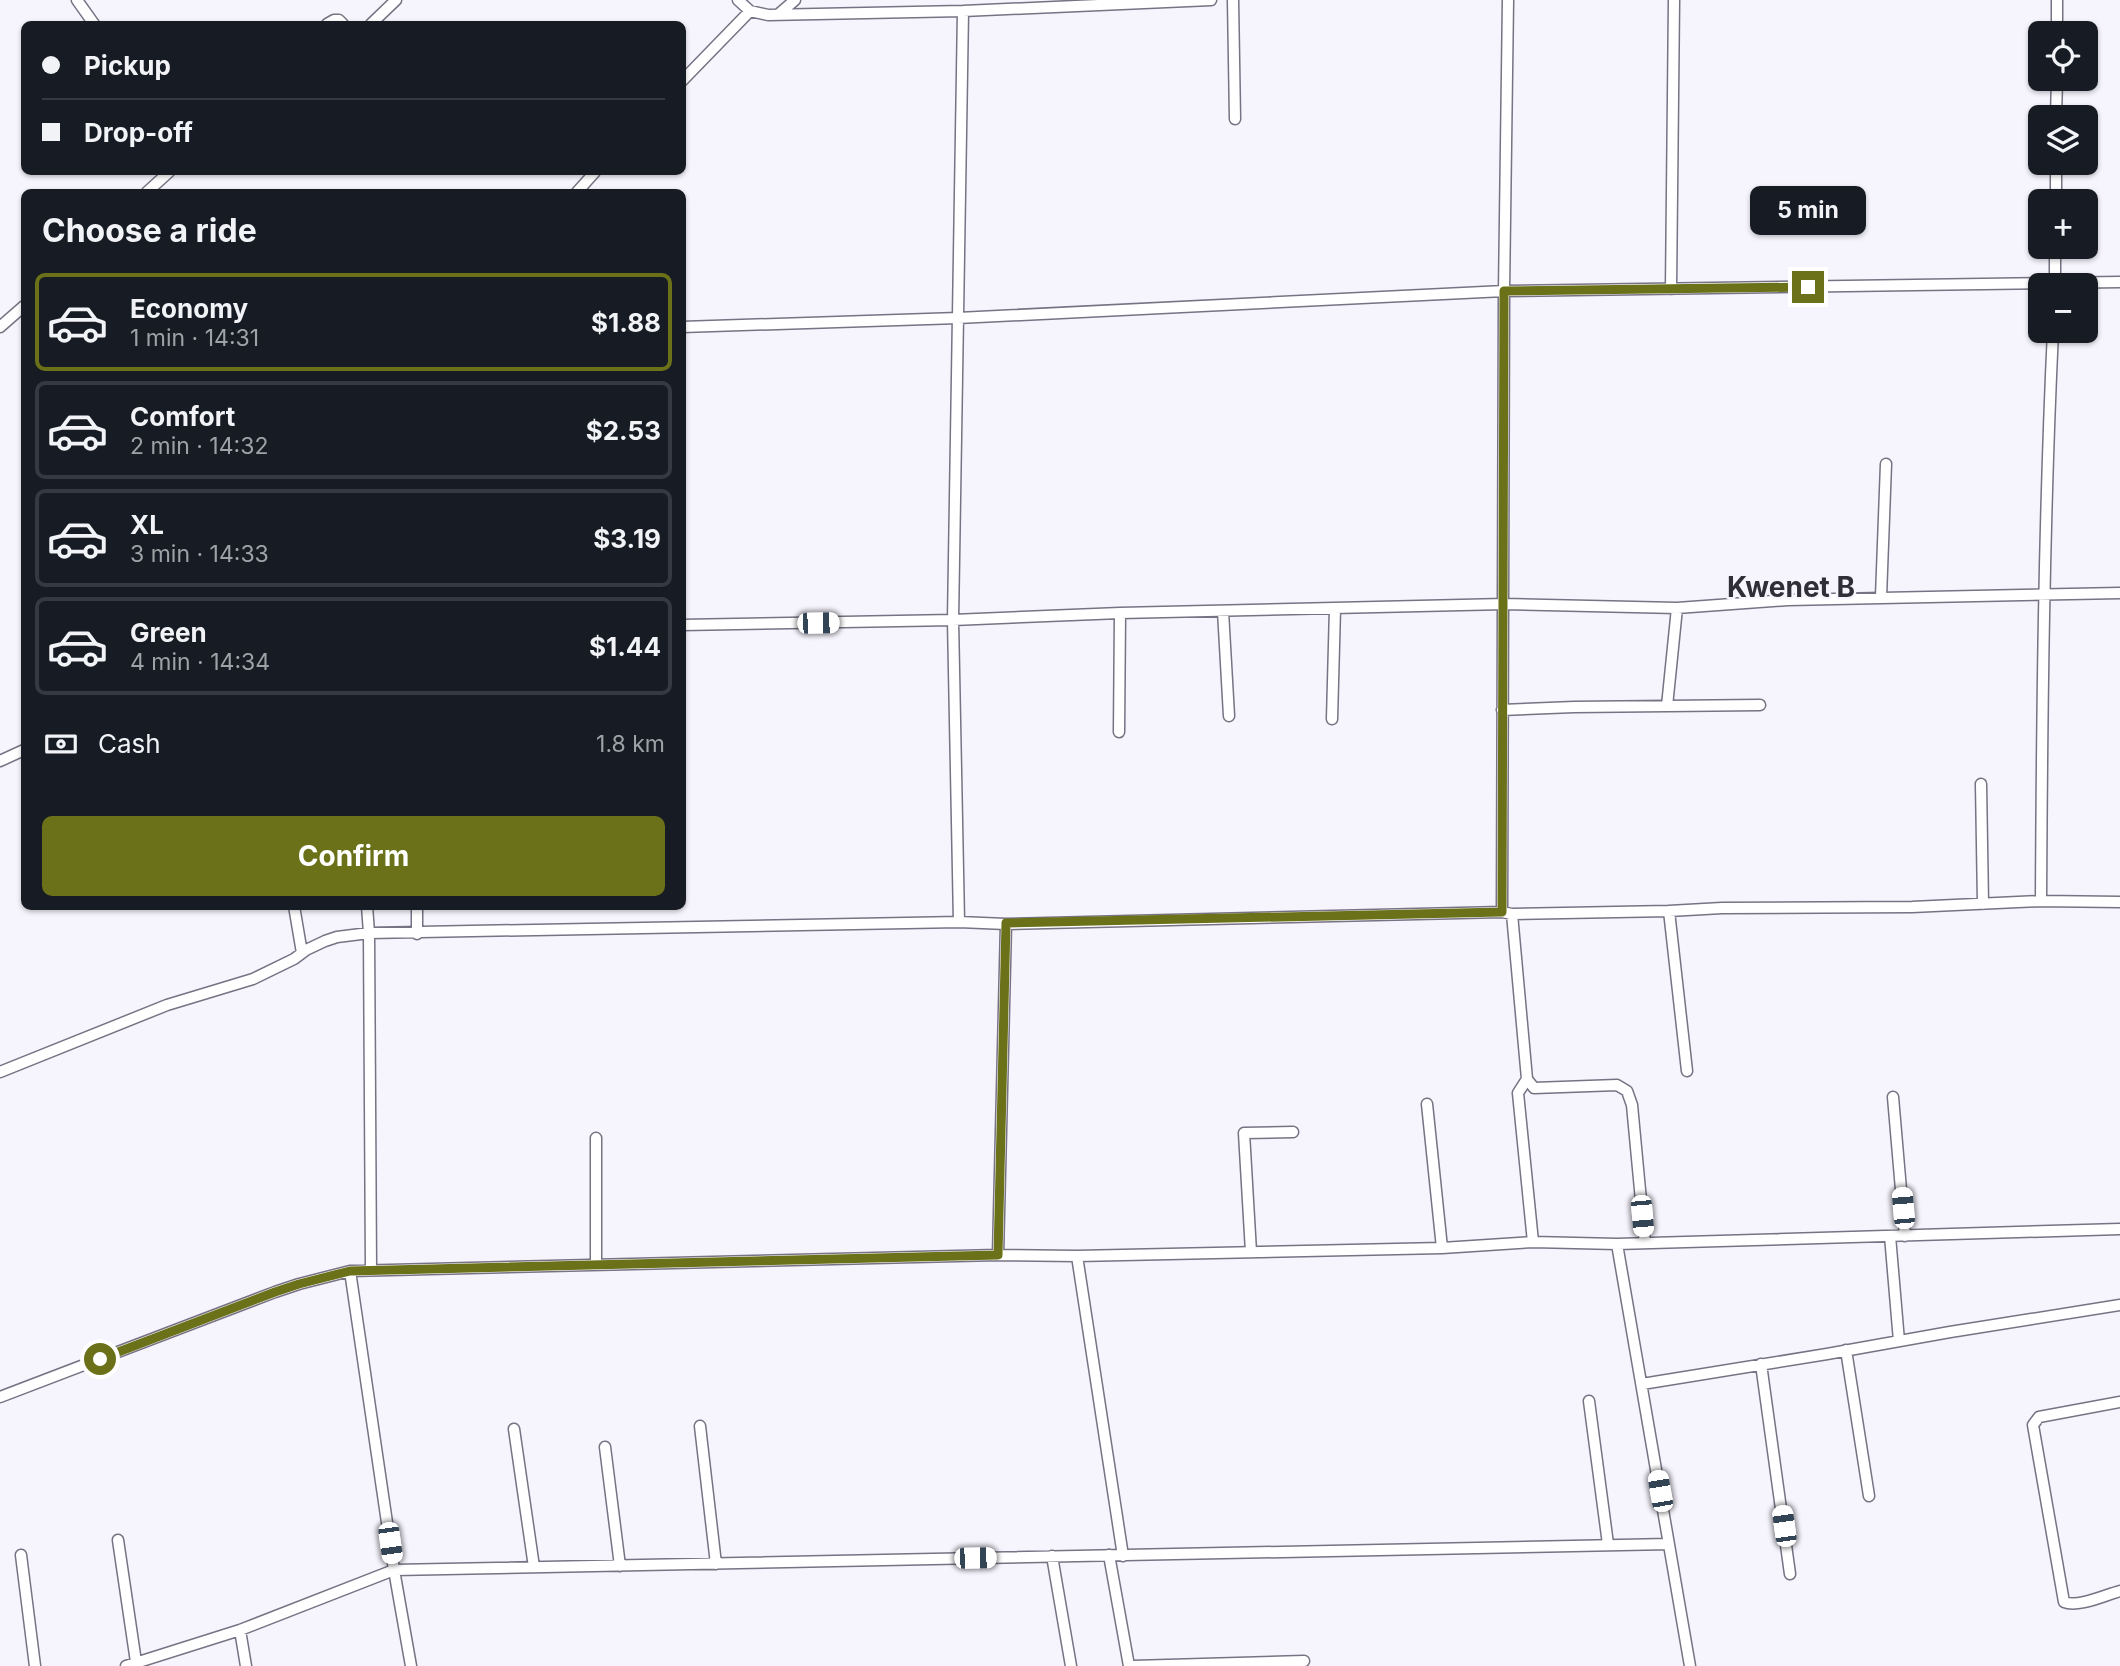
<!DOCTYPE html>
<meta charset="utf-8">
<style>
:root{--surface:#171b24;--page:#20242c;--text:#f1f3f6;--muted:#9ea1a6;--line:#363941;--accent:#6a7119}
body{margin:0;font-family:Inter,sans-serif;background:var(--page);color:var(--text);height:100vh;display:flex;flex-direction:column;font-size:26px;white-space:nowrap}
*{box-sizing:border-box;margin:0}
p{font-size:23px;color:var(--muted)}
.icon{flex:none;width:38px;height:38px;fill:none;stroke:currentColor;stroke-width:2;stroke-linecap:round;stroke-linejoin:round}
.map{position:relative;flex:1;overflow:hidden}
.sheet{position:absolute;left:21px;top:189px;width:665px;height:721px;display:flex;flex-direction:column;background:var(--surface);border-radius:10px;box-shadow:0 2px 5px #0004}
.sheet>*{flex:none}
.hud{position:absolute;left:21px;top:21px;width:665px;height:154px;border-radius:10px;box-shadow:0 2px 5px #0004;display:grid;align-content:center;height:154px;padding:0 21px;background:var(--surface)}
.controls{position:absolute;left:2028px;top:21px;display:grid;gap:14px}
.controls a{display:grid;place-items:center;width:70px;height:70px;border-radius:10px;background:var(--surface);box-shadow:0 2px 5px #0004;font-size:35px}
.end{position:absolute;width:32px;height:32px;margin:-16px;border:9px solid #6a7119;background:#fff;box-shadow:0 0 0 4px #fff}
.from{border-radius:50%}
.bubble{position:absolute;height:49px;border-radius:10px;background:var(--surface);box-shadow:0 2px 5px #0004;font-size:23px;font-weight:700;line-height:49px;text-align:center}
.car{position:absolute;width:21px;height:42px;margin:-21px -10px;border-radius:9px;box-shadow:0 0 5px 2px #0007;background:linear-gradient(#fff 24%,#345 0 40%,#fff 0 76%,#345 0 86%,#fff 0)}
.hud b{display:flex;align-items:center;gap:24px;height:66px;font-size:26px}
.hud b+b{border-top:2px solid var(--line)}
.hud i{width:18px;height:18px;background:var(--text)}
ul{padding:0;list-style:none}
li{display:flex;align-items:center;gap:21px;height:98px;margin:0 14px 10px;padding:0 7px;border:4px solid var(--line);border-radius:10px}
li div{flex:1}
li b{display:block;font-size:26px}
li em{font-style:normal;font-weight:700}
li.on{border-color:var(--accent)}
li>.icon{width:63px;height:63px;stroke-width:1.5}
h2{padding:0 21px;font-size:32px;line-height:84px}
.pay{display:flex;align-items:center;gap:18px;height:77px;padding:0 21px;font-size:26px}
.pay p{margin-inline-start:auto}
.primary-button{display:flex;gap:14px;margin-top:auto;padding:14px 21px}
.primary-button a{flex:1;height:80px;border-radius:10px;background:var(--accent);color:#fff;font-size:28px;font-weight:700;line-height:80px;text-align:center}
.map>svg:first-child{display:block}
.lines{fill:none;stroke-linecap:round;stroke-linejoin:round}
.street-casing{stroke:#777284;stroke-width:13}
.street{stroke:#fff;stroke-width:10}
.route{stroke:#6a7119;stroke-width:9}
.labels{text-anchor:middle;stroke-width:5;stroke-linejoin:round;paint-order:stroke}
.quarter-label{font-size:28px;font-weight:bold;fill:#302e36;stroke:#f6f4fc}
</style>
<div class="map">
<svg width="2120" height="1666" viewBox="0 0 2120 1666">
<rect width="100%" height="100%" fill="#f6f4fc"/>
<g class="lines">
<defs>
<path id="street" d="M77 0 94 24
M738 0 750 11 768 15 963 11 1211 0
M1233 0 1235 119
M780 13 795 0
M327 24 334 20H339L343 24
M371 24 396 0
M2057 33V0
M682 81 750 11
M2056 117 2057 79
M147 192 169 172
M577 192 595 172
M2056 201V163
M2055 285V247
M1671 289 1674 0
M0 327 24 306
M682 327 958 318 1504 291 2120 282
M1881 597 1886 464
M1223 611 1229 716
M682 625 953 620 1120 613 1504 604 1677 608 1788 600 2120 593
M1667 706 1677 608
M1502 710 1574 707 1760 705
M1332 719 1335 608
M1119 732 1120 613
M0 761 24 750
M1981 784 1983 904
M2041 901C2042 711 2044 521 2053 331
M294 906 302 953
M367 906 369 933 371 1270
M1669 911 1687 1071
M1502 912 1504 291 1508 0
M1512 914 1527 1079 1534 1088 1617 1085 1627 1091 1632 1105 1645 1243
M959 922 953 620 963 11
M417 934V906
M0 1072 167 1005 253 979 294 959 306 950 325 941 337 937 369 933 959 922 1006 924 1502 912 1512 914 1669 911 1722 908 1912 907 2041 901 2120 902
M1527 1079 1518 1093 1533 1242
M1893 1097 1905 1236
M1427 1104 1442 1248
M1890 1236 1899 1341
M1617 1244 1690 1666
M1251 1252 1244 1133 1293 1132
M998 1255 1006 924
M1077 1256 1123 1556
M596 1265V1138
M350 1271 394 1570 411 1666
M1846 1350 1869 1496
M1761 1364 1790 1574
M1642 1384 1827 1354 1950 1332 2120 1305
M0 1397 275 1292 299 1284 350 1271 998 1255 1077 1256 1442 1248 1533 1242 1617 1244 2120 1229
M1589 1401 1608 1544
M2120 1402 2039 1417 2033 1425 2064 1602C2078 1608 2105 1595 2120 1591
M700 1426 716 1564
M514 1429 534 1567
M605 1447 620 1566
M118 1540 136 1662
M21 1555 35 1666
M1109 1555 1129 1666
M1052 1556 1071 1666
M240 1630 246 1666
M126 1666 240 1630 394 1570 1669 1544
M1133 1666 1304 1661"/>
</defs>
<use href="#street" class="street-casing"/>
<use href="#street" class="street"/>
</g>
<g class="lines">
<path class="route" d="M100 1359 275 1292 299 1284 350 1271 998 1255 1006 923 1502 912 1504 291 1808 287"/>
</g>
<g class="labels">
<g class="quarter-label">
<text x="1791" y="597">Kwenet B</text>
</g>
</g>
</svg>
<div class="controls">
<a><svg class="icon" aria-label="locate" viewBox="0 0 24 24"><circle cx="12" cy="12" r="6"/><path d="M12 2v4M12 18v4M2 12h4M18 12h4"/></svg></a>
<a><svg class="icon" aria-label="layers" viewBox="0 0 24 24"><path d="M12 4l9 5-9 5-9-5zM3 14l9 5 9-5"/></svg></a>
<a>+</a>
<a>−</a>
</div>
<i class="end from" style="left:100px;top:1359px"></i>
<i class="end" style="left:1808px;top:287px"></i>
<div class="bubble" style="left:1750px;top:186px;width:116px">5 min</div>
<i class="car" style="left:818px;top:623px;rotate:89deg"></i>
<i class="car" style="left:1903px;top:1208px;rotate:355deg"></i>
<i class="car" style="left:1642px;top:1216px;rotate:175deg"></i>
<i class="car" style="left:1660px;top:1491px;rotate:350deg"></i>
<i class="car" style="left:1784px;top:1526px;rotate:352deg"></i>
<i class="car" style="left:390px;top:1543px;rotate:172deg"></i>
<i class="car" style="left:975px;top:1558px;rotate:89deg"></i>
<div class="hud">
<b><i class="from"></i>Pickup</b>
<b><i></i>Drop-off</b>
</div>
<section class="sheet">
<h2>Choose a ride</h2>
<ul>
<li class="on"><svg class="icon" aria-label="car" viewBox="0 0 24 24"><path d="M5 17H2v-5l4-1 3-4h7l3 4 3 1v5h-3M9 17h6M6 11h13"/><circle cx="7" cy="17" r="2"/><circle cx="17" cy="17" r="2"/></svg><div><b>Economy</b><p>1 min · 14:31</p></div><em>$1.88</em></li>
<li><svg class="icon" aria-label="car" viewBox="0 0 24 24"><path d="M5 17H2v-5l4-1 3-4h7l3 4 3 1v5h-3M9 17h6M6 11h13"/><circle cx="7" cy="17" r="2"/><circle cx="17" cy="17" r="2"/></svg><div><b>Comfort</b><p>2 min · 14:32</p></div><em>$2.53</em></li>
<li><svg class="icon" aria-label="car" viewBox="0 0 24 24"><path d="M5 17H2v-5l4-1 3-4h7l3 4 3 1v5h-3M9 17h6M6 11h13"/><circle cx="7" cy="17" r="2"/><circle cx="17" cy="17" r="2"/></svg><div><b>XL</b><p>3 min · 14:33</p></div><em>$3.19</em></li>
<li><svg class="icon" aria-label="car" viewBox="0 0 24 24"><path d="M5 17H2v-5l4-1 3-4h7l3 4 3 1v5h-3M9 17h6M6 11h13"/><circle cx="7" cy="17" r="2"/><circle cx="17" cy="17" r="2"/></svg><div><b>Green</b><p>4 min · 14:34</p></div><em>$1.44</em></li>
</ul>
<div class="pay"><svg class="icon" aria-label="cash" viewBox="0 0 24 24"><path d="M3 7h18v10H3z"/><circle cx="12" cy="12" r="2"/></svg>Cash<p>1.8 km</p></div>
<div class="primary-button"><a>Confirm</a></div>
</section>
</div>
